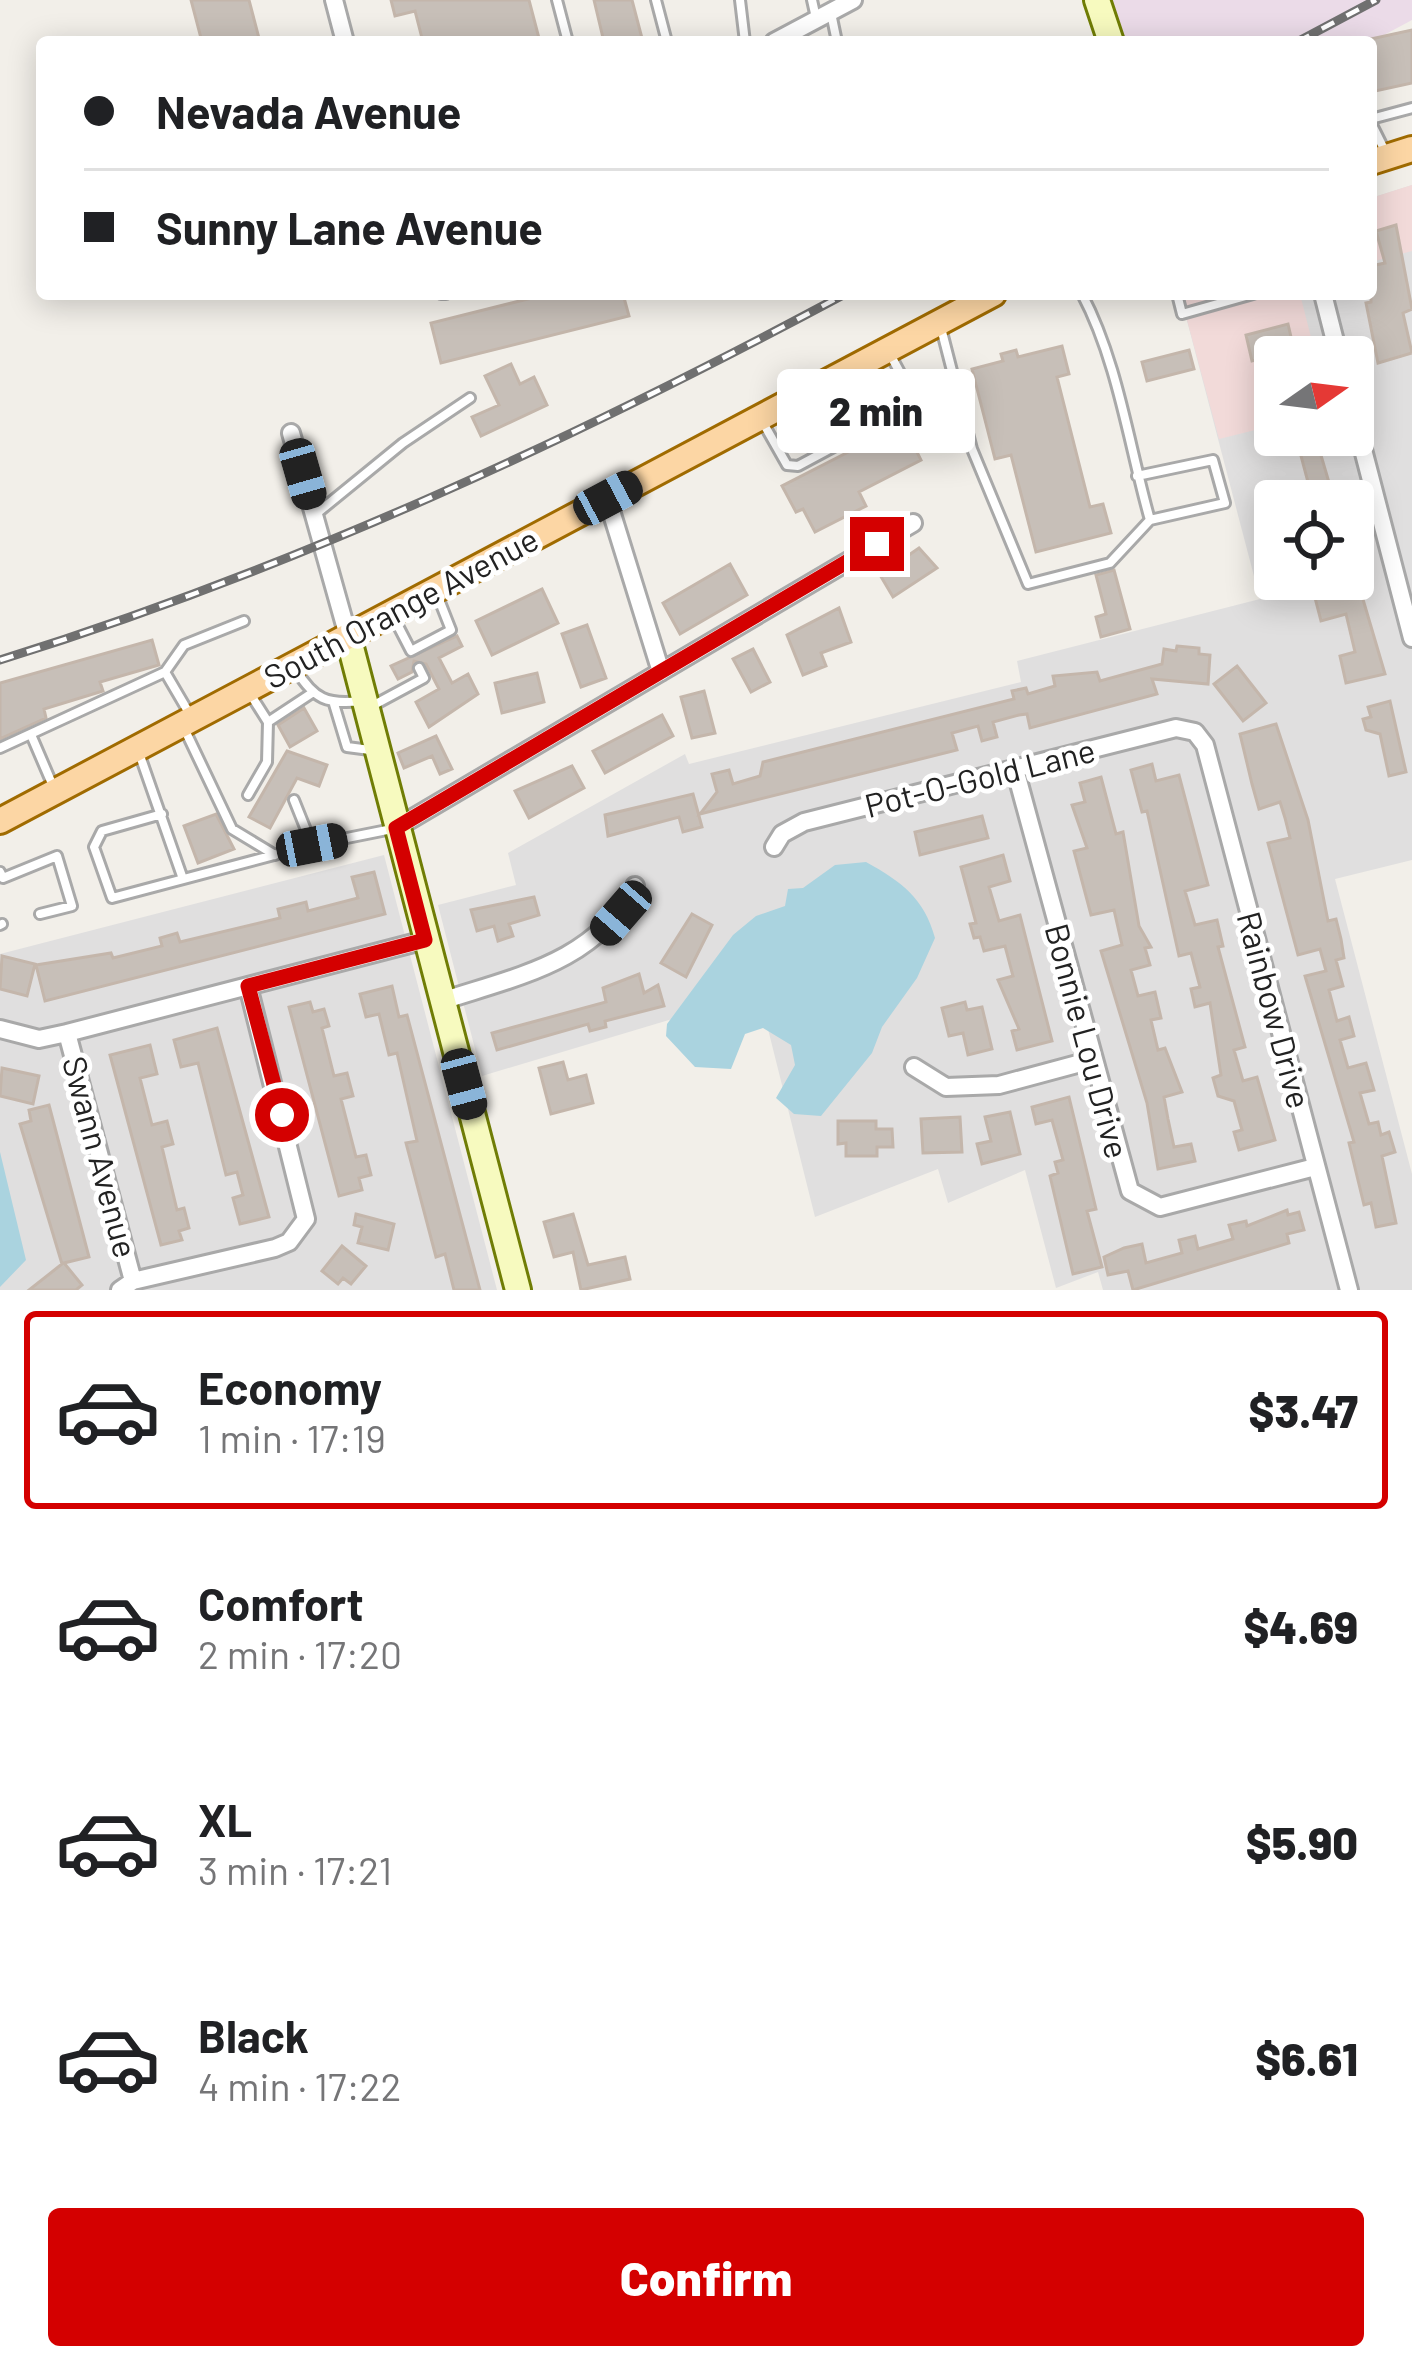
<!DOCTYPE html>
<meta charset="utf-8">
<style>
:root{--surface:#fff;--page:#f2f2f2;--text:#202124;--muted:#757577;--line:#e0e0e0;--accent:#d40000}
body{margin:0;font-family:Barlow,sans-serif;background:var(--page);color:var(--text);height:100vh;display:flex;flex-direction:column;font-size:45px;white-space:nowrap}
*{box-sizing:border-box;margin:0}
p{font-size:39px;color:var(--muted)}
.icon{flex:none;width:66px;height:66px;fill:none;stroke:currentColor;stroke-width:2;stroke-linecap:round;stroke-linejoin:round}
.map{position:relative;height:1290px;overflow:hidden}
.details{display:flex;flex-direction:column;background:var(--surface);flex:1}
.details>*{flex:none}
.top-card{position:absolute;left:36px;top:36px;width:1341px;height:264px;border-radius:12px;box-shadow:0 6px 30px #0003;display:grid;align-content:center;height:264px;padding:0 48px;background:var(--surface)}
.needle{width:78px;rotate:76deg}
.fabs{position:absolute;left:1254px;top:336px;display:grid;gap:24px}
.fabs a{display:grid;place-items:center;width:120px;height:120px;border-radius:12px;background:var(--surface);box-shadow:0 6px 30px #0003;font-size:60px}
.end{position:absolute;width:54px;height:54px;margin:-27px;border:15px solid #d40000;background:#fff;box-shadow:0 0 0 6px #fff}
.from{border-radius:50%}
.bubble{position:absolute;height:84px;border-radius:12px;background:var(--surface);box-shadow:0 6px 30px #0003;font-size:39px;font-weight:800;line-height:84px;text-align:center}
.car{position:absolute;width:36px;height:72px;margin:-36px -18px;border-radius:15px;box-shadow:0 0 9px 3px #0007;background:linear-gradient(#222 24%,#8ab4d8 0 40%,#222 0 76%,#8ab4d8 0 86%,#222 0)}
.top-card b{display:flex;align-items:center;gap:42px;height:114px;font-size:45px}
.top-card b+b{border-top:3px solid var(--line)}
.top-card i{width:30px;height:30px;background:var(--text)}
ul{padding:21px 0 0;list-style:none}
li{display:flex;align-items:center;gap:36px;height:198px;margin:0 24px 18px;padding:0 24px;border:6px solid transparent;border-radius:12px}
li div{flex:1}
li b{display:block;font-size:45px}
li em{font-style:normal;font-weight:800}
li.selected{border-color:var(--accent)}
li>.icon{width:108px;height:108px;stroke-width:1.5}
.cta{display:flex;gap:24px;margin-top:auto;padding:24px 48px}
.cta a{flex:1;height:138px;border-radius:12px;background:var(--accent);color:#fff;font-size:48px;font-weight:800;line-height:138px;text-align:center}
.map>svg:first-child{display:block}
.residential{fill:#e0dfdf;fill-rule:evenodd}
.commercial{fill:#f2dad9}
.industrial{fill:#ebdbe8}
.water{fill:#aad3df}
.building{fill:#c7bfb8;stroke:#c4b6ab;stroke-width:3}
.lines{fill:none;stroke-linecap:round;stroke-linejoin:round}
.lane-casing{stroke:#a9a9a9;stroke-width:14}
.street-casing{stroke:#a9a9a9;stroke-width:22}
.secondary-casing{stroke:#707d05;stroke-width:30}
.primary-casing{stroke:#a06b00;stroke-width:30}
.lane{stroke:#fff;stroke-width:8}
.street{stroke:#fff;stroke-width:16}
.secondary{stroke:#f7fabf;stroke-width:24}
.primary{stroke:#fcd6a4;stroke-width:24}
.rail-casing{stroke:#707070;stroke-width:9}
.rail{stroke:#fff;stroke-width:4.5;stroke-dasharray:14;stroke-linecap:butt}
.route{stroke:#d40000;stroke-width:15}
.labels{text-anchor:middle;stroke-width:10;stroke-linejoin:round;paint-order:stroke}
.street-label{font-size:33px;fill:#222;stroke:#fff}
</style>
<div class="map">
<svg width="1412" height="1290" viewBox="0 0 1412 1290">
<rect width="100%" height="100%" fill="#f2efe9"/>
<path class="residential" d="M1412 185V860L1335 879 1412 1174V1290H1103L1098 1272 1056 1288 1025 1170 948 1203 938 1169 815 1217 759 993 482 1076 438 905 516 885 508 853 685 754 689 764 1021 682 1017 661 1260 599 1180 294H1371V198ZM1275 357H1353V435H1275ZM1275 501H1353V579H1275Z
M384 855 497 1290H0V954Z"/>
<path class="commercial" d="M1412 185V251L1371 262V198Z
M1180 294H1300L1316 357H1275V425L1219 439Z"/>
<path class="industrial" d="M1103 0H1412V20L1371 42H1114Z"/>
<path class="water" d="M866 862C902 882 924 898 935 938L917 978 882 1027 872 1053 821 1116 794 1114 776 1098 795 1065 791 1045 763 1028 745 1034 731 1069 695 1067 666 1036 667 1024 733 935 756 916 785 906 788 889 803 888 835 865Z
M0 1152 26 1260 0 1287Z"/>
<path class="building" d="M191 0H249L260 42H202Z
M391 0H529L540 42H423L415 11 395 16Z
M594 0H632L643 42H604Z
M1412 30V83L1371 92V39Z
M1396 225 1412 309 1403 313 1412 353 1378 363 1366 303 1371 302V266L1385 263 1376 231Z
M548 294H623L629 316 441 363 431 323Z
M1288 324 1294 350 1252 361 1246 335Z
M1062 346 1069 374 1057 377 1090 507 1103 504 1111 533 1036 552 1011 455 995 459 972 369 1003 361 1001 354 1016 350 1018 357Z
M1189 350 1194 369 1147 381 1142 362Z
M511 364 520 384 534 377 547 405 481 436 472 417 499 405 485 376Z
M903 424 921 460 859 492 866 506 815 532 803 509 796 512 782 486Z
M1289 435H1315L1333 496 1313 501 1300 452 1293 453Z
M919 548 937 568 893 597 880 575Z
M730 564 747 595 680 634 663 603Z
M1114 570 1130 629 1101 637 1096 617 1106 614 1096 575Z
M1325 579H1357L1385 674 1346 683 1340 656 1355 652 1346 614 1321 621 1314 594 1328 591Z
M542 589 558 623 492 655 476 621Z
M839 608 851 642 821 653 826 666 803 675 787 635Z
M587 625 606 678 581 687 562 634Z
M457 636 462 646 439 658 452 683 468 674 478 694 429 727 416 702 439 689 426 664 414 661 412 672 398 679 391 666Z
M152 640 159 665 100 682 103 691 44 709 46 718 0 739V683Z
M1177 646 1199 648V654L1210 655 1208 684 1152 679 1157 694 1030 728 1027 714 1019 715 993 722 997 737 982 741 978 726 952 733 957 750 700 814 717 792 712 774 729 770 733 784 760 776 763 762 1014 699 1012 691 1026 688 1028 694 1055 686 1053 676 1097 672 1100 681 1162 664 1164 649 1176 651Z
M753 649 770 682 751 692 733 659Z
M1237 666 1266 703 1243 721 1214 684Z
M537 673 544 702 502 713 495 683Z
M704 691 715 733 692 738 681 697Z
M1390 701 1406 772 1389 776 1380 734 1366 730 1363 719 1371 717 1368 707Z
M304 708 317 731 290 747 278 725Z
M662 715 673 736 605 773 593 751Z
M1276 724 1308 820 1328 921 1336 919 1341 939 1344 958 1336 960 1343 986 1329 990 1337 1021 1349 1017 1354 1036 1340 1040 1348 1068 1366 1063 1374 1090 1360 1093 1369 1124 1378 1122 1381 1135 1389 1132 1395 1152 1382 1156 1396 1223 1376 1227 1371 1203 1364 1205 1349 1143 1354 1142 1305 976 1326 971 1320 949 1298 955 1268 843 1290 838 1285 818 1280 802 1259 809 1252 784 1240 734Z
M436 736 452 769 440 774 432 756 404 768 398 753Z
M287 751 327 765 319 786 297 778 270 828 249 817Z
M1152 764 1156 781 1179 775 1208 885 1185 891 1195 925 1217 920 1223 946 1218 947 1245 1047 1234 1050 1243 1081 1257 1077 1275 1140 1239 1150 1234 1132 1242 1130 1234 1101 1218 1096 1213 1078 1221 1075 1210 1003 1195 1007 1191 989 1200 987 1191 953 1179 956 1147 811 1142 812 1131 770Z
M572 766 584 788 529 818 515 791Z
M1101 777 1116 834 1123 832 1139 926 1151 947 1145 948 1150 965 1131 970 1138 996 1155 992 1161 1018 1151 1020 1158 1050 1165 1048 1182 1092 1164 1097 1168 1119 1174 1147 1191 1144 1195 1161 1158 1169 1147 1103 1101 951 1122 945 1114 910 1091 915 1074 851 1087 848 1072 805 1085 802 1080 783Z
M693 794 702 827 683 832 679 817 608 836 605 815Z
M216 814 234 849 198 863 184 826Z
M982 816 988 838 920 855 915 832Z
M1003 855 1010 881 989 887 999 921 1020 915 1052 1041 1017 1050 1012 1031 1019 1029 998 980 1013 976 1005 946 984 951 980 937 974 938 970 924 976 923 961 867Z
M374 872 385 914 45 1001 36 965 111 953 113 958 162 946 160 938 177 933 180 942 280 918 278 909 306 902 308 911 358 898 352 877Z
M534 897 539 915 509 924 513 936 498 941 494 926 477 931 471 910Z
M692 914 712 925 686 977 661 963Z
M2 956 35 964 27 996 0 989Z
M639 974 644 993 658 985 664 1006 605 1021 606 1027 590 1031 588 1024 497 1050 492 1033 606 1002 603 988Z
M392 986 399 1017 407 1015 480 1290H454L445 1254 436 1257 406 1143 417 1141 397 1053 389 1055 379 1014 366 1017 360 994Z
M310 1002 313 1012 324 1009 329 1026 322 1028 334 1076 347 1073 353 1096 341 1099 356 1157 366 1155 371 1175 359 1178 362 1190 339 1196 289 1007Z
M965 1002 967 1010 982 1007 992 1049 968 1055 963 1033 949 1036 942 1008Z
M217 1028 269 1217 240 1224 233 1198 243 1195 237 1172 226 1175 198 1063 181 1067 174 1040Z
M150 1045 157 1074 140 1078 152 1125 167 1121 173 1144 162 1147 177 1210 184 1208 189 1228 179 1231 182 1240 161 1245 110 1055Z
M563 1062 568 1080 586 1075 593 1103 551 1114 539 1068Z
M2 1068 39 1076 33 1104 0 1096Z
M1069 1097 1096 1209 1087 1211 1102 1267 1073 1274 1050 1176 1058 1173 1055 1162 1063 1160 1052 1120 1036 1124 1032 1107Z
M49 1105 89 1257 64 1263 82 1285 76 1290H29L62 1264 20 1124 31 1121 29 1110Z
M1010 1112 1020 1154 982 1164 977 1144 991 1141 985 1117Z
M960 1117 962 1152 923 1153 921 1119Z
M838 1121H876V1129H892L893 1147H877V1156H846V1143L838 1144Z
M1287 1210 1288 1215 1299 1212 1304 1230 1287 1234 1289 1243 1133 1290 1128 1271 1108 1275 1104 1257 1124 1248 1142 1244 1146 1263 1182 1253 1179 1240 1195 1236 1198 1249 1233 1239 1229 1225 1246 1221 1247 1226Z
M356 1214 394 1224 388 1250 358 1243 362 1227 354 1225Z
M573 1214 588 1265 625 1257 630 1279 581 1290 573 1252 554 1257 544 1222Z
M342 1246 366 1266 351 1284 343 1278 338 1284 322 1271Z"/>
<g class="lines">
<defs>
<path id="lane" d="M557 0 568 42
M656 0 667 42
M740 0 745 42
M812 0 816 18
M831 13 837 42
M1371 119 1412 108
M1371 123 1387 155
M441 294H446
M1082 294C1118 362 1129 446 1150 520L1225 503 1213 460 1137 476
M1177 294 1182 314 1253 294
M940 324 972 449 1028 584 1110 563 1150 520
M762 421 787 465 798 466 908 407 911 393 891 356
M316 514 403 443 470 398
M395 620 411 651 451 630 438 597
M296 670C314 699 327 705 361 701
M165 672 184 645 244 621
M249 692 268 722 312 693
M334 704 347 747 370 750
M372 706 424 678 419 668
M183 726 232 829 275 855
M32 737 53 786
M0 748 165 672 189 713
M138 750 183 879
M248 795 267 762 268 722
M294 800 312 845 392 829
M162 814 102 831 94 847 112 898 312 845
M0 872 3 878 57 856 72 906 40 914
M0 925 2 924"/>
<path id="street" d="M334 0 345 42
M774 42 853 0
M1323 294 1339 357
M1353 411 1412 638
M291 433 348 636
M607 498 661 672
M1015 769 1130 1191 1160 1207 1315 1167
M396 828 913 523
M774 847 782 834 804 822 1176 728 1195 732 1205 745 1349 1290
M442 1001C518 976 596 962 635 886
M0 1029 39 1039 67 1033 425 940
M67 1033 133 1281
M914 1067 946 1087 999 1085 1092 1060
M120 1290 133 1281 275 1248 289 1242 306 1219 248 986"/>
<path id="secondary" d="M1097 0 1111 42
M348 636 518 1290"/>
<path id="primary" d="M1371 162 1412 149
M0 821 993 294"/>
</defs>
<use href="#lane" class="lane-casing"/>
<use href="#street" class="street-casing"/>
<use href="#secondary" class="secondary-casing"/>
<use href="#primary" class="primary-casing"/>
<use href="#lane" class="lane"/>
<use href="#street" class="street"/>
<use href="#secondary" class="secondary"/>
<use href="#primary" class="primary"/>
<defs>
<path id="rail" d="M1297 42 1376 0
M0 660C296 568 572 440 845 294"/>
</defs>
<use href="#rail" class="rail-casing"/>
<use href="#rail" class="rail"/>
</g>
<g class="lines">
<path class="route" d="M282 1115 248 986 425 940 396 828 877 544"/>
</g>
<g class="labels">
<g class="street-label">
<text transform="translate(401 608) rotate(-28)" y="12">South Orange Avenue</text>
<text transform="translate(980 778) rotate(-14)" y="12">Pot-O-Gold Lane</text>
<text transform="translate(1274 1010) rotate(75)" y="12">Rainbow Drive</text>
<text transform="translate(1087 1041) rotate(75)" y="12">Bonnie Lou Drive</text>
<text transform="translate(100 1157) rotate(75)" y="12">Swann Avenue</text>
</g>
</g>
</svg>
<div class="fabs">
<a><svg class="needle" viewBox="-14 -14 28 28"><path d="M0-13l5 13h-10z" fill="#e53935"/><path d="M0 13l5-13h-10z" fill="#757577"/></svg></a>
<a><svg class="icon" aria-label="locate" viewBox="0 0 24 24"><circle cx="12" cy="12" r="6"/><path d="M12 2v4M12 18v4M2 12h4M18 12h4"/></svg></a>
</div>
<i class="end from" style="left:282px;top:1115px"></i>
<i class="end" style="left:877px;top:544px"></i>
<div class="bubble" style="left:777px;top:369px;width:198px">2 min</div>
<i class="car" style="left:303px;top:474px;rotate:164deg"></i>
<i class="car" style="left:608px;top:498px;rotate:62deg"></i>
<i class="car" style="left:312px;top:845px;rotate:79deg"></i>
<i class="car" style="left:621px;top:913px;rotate:221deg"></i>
<i class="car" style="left:464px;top:1084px;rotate:165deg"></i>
<div class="top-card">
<b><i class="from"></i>Nevada Avenue</b>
<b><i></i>Sunny Lane Avenue</b>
</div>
</div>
<section class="details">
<ul>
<li class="selected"><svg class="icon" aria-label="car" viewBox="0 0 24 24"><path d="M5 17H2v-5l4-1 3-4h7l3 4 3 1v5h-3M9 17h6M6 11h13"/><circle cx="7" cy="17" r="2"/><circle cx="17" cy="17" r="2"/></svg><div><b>Economy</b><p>1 min · 17:19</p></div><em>$3.47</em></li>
<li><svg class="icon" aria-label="car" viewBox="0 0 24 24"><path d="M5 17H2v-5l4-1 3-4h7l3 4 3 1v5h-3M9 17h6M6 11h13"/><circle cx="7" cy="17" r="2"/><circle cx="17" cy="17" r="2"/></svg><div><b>Comfort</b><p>2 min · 17:20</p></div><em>$4.69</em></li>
<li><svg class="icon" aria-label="car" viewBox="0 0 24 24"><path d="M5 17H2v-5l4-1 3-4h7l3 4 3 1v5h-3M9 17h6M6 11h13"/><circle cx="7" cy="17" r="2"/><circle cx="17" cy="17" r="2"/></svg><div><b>XL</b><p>3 min · 17:21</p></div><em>$5.90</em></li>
<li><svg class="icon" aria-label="car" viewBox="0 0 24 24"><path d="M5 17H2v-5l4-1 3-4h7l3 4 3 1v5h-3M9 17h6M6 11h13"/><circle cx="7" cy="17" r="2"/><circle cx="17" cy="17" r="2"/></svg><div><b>Black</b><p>4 min · 17:22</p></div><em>$6.61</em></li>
</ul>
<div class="cta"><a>Confirm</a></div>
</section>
